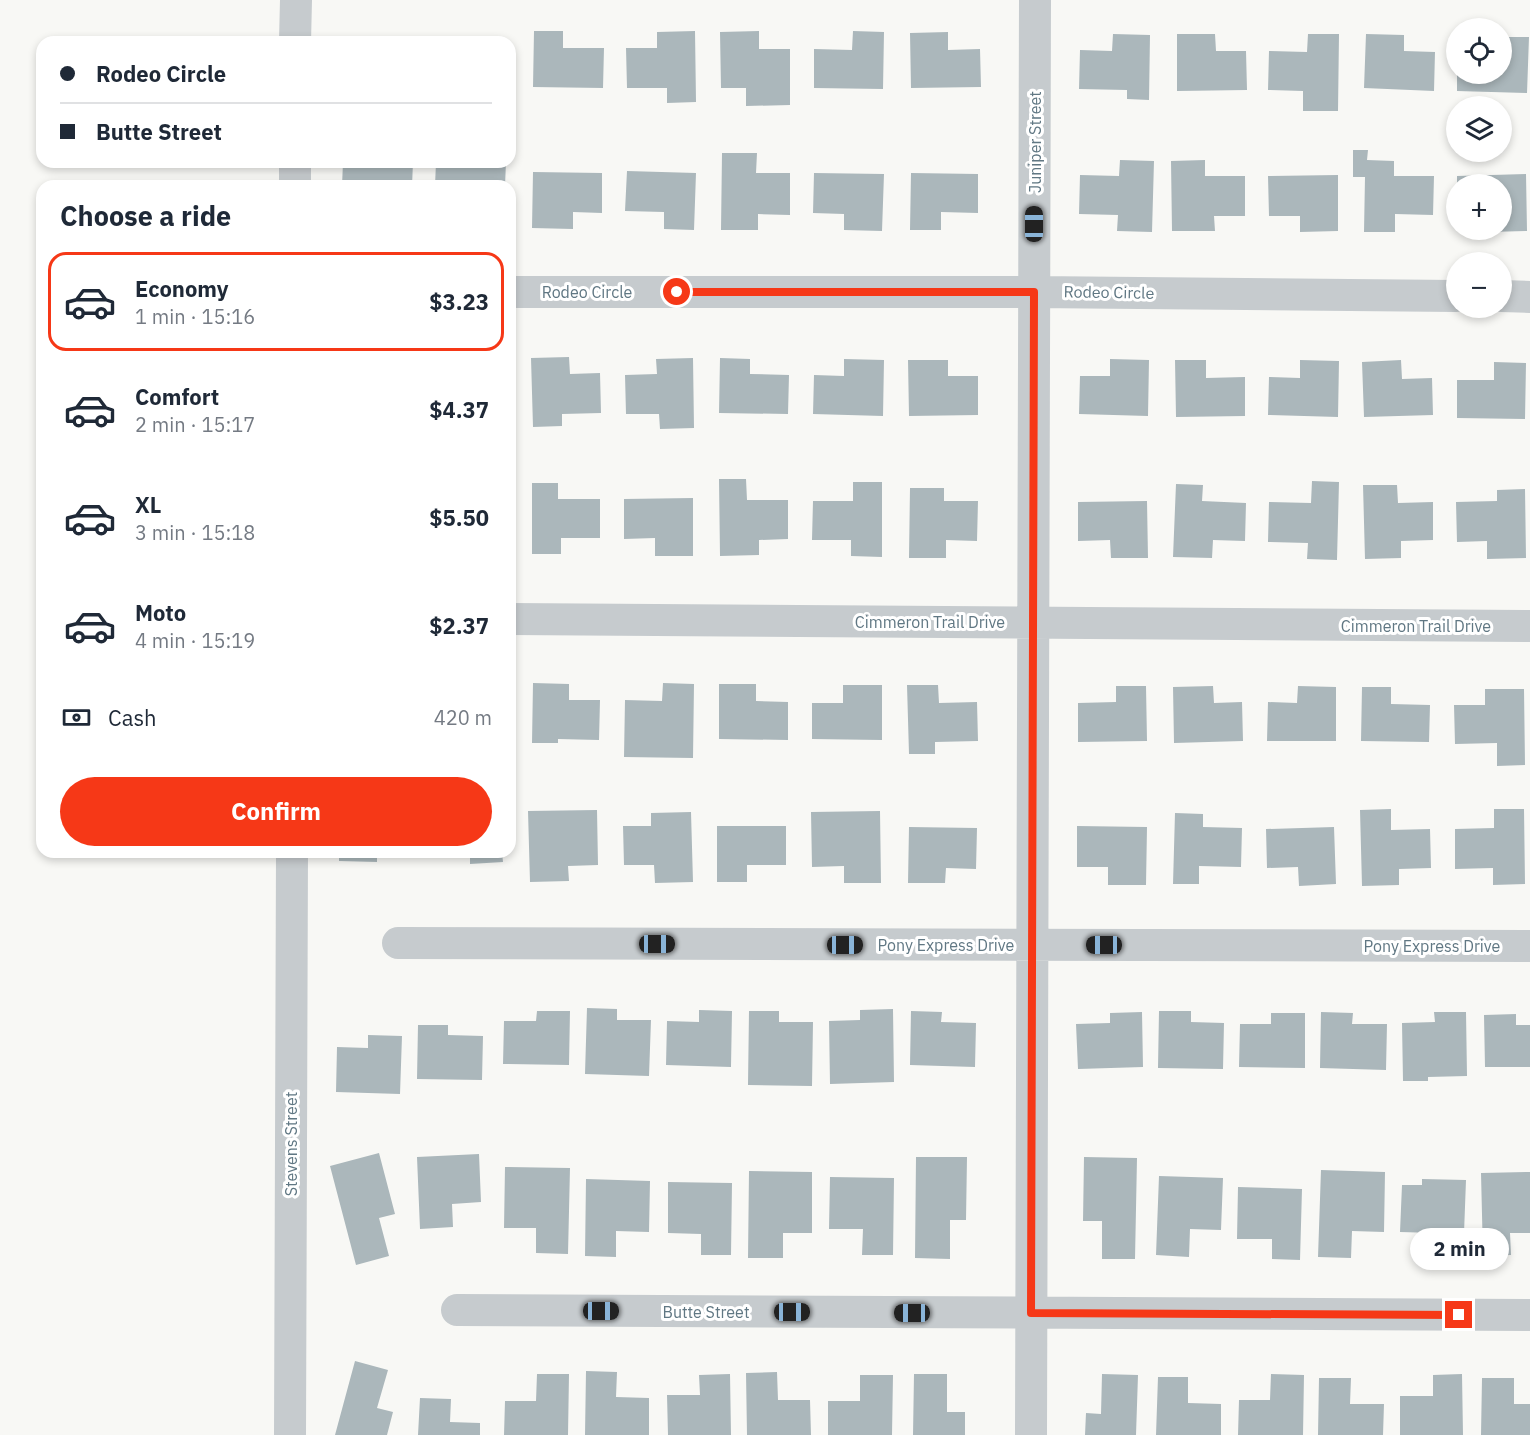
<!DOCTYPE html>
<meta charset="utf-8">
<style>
:root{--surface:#fff;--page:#f6f6f7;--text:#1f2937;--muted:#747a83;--line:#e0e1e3;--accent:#f63817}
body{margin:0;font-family:"IBM Plex Sans",sans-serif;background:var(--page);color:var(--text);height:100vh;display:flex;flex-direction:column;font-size:22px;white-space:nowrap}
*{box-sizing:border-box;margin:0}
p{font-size:20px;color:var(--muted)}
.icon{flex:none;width:33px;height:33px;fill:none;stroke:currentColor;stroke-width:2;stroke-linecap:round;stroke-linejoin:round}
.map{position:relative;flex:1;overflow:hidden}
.panel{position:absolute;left:36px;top:180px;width:480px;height:678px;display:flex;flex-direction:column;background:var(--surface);border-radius:18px;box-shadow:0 3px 9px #0003}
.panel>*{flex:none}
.top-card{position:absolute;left:36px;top:36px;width:480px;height:132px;border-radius:18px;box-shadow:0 3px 9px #0003;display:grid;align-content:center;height:132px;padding:0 24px;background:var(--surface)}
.tools{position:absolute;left:1446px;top:18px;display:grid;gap:12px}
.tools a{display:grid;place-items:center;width:66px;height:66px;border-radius:50%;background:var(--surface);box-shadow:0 3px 9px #0003;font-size:30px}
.end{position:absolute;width:27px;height:27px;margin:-14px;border:8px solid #f63817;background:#fff;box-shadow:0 0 0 3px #fff}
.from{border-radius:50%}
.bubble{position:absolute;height:42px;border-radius:21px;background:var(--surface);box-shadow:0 3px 9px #0003;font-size:20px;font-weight:800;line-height:42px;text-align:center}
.car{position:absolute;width:18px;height:36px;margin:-18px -9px;border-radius:8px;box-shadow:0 0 4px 2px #0007;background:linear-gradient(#222 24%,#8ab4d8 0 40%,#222 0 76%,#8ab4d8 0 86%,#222 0)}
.top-card b{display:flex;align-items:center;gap:21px;height:57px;font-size:22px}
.top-card b+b{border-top:2px solid var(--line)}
.top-card i{width:15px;height:15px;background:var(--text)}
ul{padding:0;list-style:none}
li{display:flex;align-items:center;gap:18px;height:99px;margin:0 12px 9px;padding:0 12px;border:3px solid transparent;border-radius:18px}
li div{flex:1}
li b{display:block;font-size:22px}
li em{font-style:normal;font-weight:800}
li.selected{border-color:var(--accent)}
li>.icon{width:54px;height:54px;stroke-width:1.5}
h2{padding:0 24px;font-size:27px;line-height:72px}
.pay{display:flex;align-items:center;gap:15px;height:66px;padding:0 24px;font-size:22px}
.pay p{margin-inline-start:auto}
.cta{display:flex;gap:12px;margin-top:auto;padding:12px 24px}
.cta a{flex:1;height:69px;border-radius:36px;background:var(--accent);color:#fff;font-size:24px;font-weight:800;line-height:69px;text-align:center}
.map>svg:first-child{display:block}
.building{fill:#abb7bb}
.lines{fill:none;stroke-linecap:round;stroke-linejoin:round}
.minor{stroke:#c6cbce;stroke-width:32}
.route{stroke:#f63817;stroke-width:8}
.labels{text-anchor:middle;stroke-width:6;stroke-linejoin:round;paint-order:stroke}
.street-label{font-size:16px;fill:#607783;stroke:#fff}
</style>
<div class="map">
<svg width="1530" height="1435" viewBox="0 0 1530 1435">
<rect width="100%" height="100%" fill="#f8f8f5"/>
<path class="building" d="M534 31H563V48H604L603 88 533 87Z
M695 31 696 102 667 103V88H627L626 48H657V32Z
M759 31V49H790V105L746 106V88H721L720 32Z
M853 31 884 32 883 89 814 88V49L852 50Z
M948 32V50L980 49 981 87 911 88 910 33Z
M1113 34 1150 35 1149 100 1127 99V90L1079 89 1080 50 1112 51Z
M1177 34H1215L1216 51H1246L1247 90 1177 91Z
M1308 34H1339L1338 111H1303V91L1268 90 1269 51 1307 52Z
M1366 34 1404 35V51L1435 52 1434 91 1364 88Z
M1502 37H1529L1527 93 1457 91V74H1502Z
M1353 150H1368L1367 160 1394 161V176H1434L1433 215 1395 214V232H1364L1365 177H1353Z
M722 153H757L756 173H790V215L758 214V230H721Z
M1120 160 1154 161 1152 232 1117 231 1118 215 1079 214 1080 175 1119 176Z
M1205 160V176H1245V216H1214L1215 231H1172L1171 161Z
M343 162H413L412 186H342Z
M436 162H506L505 186H435Z
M627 171 696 173 694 230 664 229V212L625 211Z
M533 172 602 173V213L573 212V229L532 228Z
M814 173 884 174 882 231 844 230V214L813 213Z
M911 173 978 174V213L941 212V230H910Z
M1526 174 1527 231 1488 232V230H1502V184H1457V176Z
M1338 175V231L1300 232V216H1269L1268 176Z
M569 357 570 374 600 373 601 413 562 414V426L533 427 531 358Z
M693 358 694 428 660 429 659 414H626L625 375 657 374 656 359Z
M720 358 750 359V374L789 375 788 414 719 413Z
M844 359 884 360 883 416 813 414 814 375 844 376Z
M1110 359 1149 360 1148 416 1079 414 1080 376H1110Z
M908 360H948V376H978V415L909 416Z
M1175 360H1206V378L1245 377V416L1176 417Z
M1300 360 1339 361 1338 417 1268 415 1269 377 1300 378Z
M1401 360 1402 379 1432 378 1433 415 1364 417 1362 362Z
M1494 362 1526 363 1525 419 1457 418V380H1494Z
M719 479H746L747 500H788V539L759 540V555L720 556Z
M1312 481 1339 482 1337 560 1307 559 1308 543 1268 542 1269 502 1311 503Z
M853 482H882V557L851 556V540H812L813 501H853Z
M532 483H558V499H600V538H561V554H532Z
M1176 484 1203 485 1202 501 1246 503 1245 541 1213 540 1212 558 1173 557Z
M1363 485H1397L1398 503 1433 502V540L1401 541V558L1365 559Z
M910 488H944V501H978L977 541 946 540V558H909Z
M1525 489 1526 558 1487 559V541L1457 542 1456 502 1497 501V490Z
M693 498V556H655V538L624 539V499Z
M1147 501 1148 558H1111L1110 540 1078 541V502Z
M533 683 569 684V700H600L599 740 558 739V743H532Z
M663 683 694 684 693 758 624 757 625 700 662 701Z
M719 684H756V701L788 702V740L719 739Z
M843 685H882V740L812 739V703H843Z
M907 685H938L939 703 977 702 978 741 935 742V754H909Z
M1116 686H1146L1147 741 1078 742V703L1116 702Z
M1213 686 1214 703 1242 702 1243 741 1174 743 1173 687Z
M1298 686 1336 687V741H1267L1268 702 1297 703Z
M1362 687H1391V704L1430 705 1429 742 1361 741Z
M1485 689H1524L1525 765 1497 766V743L1455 744 1454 705H1485Z
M1391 809V830L1430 829 1431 868 1399 869V885L1362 886 1360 810Z
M1494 809H1524L1525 884 1493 885V868L1455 869V829L1494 828Z
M597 810 598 865 568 866 569 881 530 882 528 811Z
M880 811 881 883H844V866L812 867 811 812Z
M691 812 693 882 655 883 654 865H624L623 826H651V813Z
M1175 813 1203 814V827L1242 828 1241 867 1199 866V884H1173Z
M717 826H786V865H747V882H717Z
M1077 826 1147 827 1146 885H1108V867H1077Z
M909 827 977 828 976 869 946 868 945 883H908Z
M1334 827 1336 884 1299 886 1298 867 1267 868 1266 829Z
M339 852H377V862L339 861Z
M470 852H502L503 862 470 864Z
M587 1008 617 1009V1020H651L649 1076 585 1074Z
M893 1009 894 1082 830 1084 829 1021 860 1020V1010Z
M699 1010 732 1011 731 1067 666 1065 667 1021 699 1022Z
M537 1011H570L569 1065 503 1064 504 1021H536Z
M749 1011H779V1022H813L812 1086 748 1085Z
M911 1011 942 1012 941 1022 976 1023 975 1067 910 1065Z
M1159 1011H1191V1022L1224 1023 1223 1069 1158 1068Z
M1142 1012 1143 1067 1078 1069 1076 1024 1110 1023V1013Z
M1321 1012 1353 1013 1352 1024H1387L1386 1070 1320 1068Z
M1434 1012H1466L1467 1076 1428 1077V1081H1403L1402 1023 1435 1022Z
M1271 1013H1305V1068L1239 1067 1240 1024H1271Z
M1516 1014V1025H1530V1067H1485L1484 1015Z
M418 1025H448V1035L483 1036 482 1080 417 1079Z
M368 1035 402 1036 400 1094 336 1092 337 1047 368 1048Z
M379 1153 395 1214 379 1218 389 1256 356 1265 330 1166Z
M479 1154 481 1202 452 1204 453 1227 420 1229 417 1157Z
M916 1157H967L966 1220H950V1259L915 1258Z
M1084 1157 1137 1158 1135 1259H1102V1221H1083Z
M505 1167 570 1168 568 1254 536 1253V1228H504Z
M1321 1170 1385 1172 1384 1232 1352 1231 1351 1258 1318 1257Z
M749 1171 812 1172V1233H783V1258H748Z
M1530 1172V1233H1510L1511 1255 1483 1256 1481 1173Z
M1159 1176 1223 1178 1221 1230 1190 1229 1189 1257 1156 1255Z
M830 1177 894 1178 893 1255H862L863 1229H829Z
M586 1179 650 1181 649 1232 616 1231V1257L585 1256Z
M1422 1179 1466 1180 1463 1260 1433 1259 1435 1233 1400 1232 1402 1185H1422Z
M668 1182 732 1183 731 1255H701V1234L668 1233Z
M1238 1187 1302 1189 1300 1260 1272 1259V1239H1237Z
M355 1361 388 1370 377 1408 393 1412 387 1435H335Z
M586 1371 617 1372 616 1397 649 1398V1435H585Z
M777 1372 778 1400H810L811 1435H747L746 1373Z
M537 1374H569L568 1435H504L505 1401H536Z
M730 1374 731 1435H668L667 1395H700L699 1375Z
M914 1374H947V1412H965V1435H913Z
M1102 1374 1138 1375 1136 1435H1085L1086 1413 1101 1414Z
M1271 1374 1304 1375 1303 1435H1238L1239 1400H1270Z
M1462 1374 1463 1435H1400V1396H1433V1375Z
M860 1375H893L892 1435H828V1401H860Z
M1158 1377H1188V1403L1221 1404V1435H1156Z
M1319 1378H1351L1350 1404H1384L1383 1435H1318Z
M1482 1378H1514V1404H1530V1435H1481Z
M420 1398 451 1399 450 1422 480 1423V1435H418Z"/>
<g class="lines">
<path class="minor" d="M295 42 296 0
M295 186V162
M510 292H1034L1456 296
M1502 296 1530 297
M510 619 1530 626
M398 943 1530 946
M457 1310 1530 1315
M290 1435 292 852
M1031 1435 1035 0"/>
</g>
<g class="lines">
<path class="route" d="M677 292H1034L1031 1313 1459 1315"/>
</g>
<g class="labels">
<g class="street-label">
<text transform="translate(1035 142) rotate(-90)" y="6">Juniper Street</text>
<text x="587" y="298">Rodeo Circle</text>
<text transform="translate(1109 292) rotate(1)" y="6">Rodeo Circle</text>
<text x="930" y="628">Cimmeron Trail Drive</text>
<text x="1416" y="632">Cimmeron Trail Drive</text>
<text x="946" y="951">Pony Express Drive</text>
<text x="1432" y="952">Pony Express Drive</text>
<text transform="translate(291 1144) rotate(-90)" y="6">Stevens Street</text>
<text x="706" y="1318">Butte Street</text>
</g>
</g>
</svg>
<div class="tools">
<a><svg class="icon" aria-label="locate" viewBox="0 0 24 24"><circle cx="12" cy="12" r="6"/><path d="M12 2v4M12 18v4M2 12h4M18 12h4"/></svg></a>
<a><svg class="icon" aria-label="layers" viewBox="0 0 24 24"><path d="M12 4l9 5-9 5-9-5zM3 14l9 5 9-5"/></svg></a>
<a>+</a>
<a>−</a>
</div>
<i class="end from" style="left:677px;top:292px"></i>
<i class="end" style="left:1459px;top:1315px"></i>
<div class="bubble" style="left:1410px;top:1228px;width:99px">2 min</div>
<i class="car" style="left:1034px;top:224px;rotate:0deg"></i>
<i class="car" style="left:657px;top:944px;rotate:90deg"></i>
<i class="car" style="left:845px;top:945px;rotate:90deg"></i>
<i class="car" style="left:1104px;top:945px;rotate:270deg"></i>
<i class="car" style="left:601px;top:1311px;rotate:90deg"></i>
<i class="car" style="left:792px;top:1312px;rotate:90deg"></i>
<i class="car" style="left:912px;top:1313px;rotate:270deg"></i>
<div class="top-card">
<b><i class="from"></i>Rodeo Circle</b>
<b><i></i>Butte Street</b>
</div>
<section class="panel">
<h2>Choose a ride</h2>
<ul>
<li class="selected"><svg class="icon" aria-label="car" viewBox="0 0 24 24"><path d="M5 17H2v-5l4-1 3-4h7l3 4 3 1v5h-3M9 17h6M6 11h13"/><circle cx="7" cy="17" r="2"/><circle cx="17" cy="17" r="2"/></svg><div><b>Economy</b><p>1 min · 15:16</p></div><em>$3.23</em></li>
<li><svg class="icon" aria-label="car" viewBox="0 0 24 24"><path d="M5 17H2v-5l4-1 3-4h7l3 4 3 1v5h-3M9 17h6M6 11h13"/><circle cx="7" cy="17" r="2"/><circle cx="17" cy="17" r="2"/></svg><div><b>Comfort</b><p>2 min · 15:17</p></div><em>$4.37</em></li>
<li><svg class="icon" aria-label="car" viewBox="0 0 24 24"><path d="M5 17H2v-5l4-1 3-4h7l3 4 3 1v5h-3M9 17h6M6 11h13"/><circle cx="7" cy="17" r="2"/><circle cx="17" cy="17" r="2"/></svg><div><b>XL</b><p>3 min · 15:18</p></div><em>$5.50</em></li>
<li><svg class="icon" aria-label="car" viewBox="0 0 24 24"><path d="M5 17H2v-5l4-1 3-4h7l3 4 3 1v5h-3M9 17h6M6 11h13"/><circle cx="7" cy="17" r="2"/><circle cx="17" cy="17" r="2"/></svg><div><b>Moto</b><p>4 min · 15:19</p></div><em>$2.37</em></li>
</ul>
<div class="pay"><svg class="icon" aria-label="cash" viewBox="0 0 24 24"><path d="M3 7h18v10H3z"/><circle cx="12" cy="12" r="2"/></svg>Cash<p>420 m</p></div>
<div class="cta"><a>Confirm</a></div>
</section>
</div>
